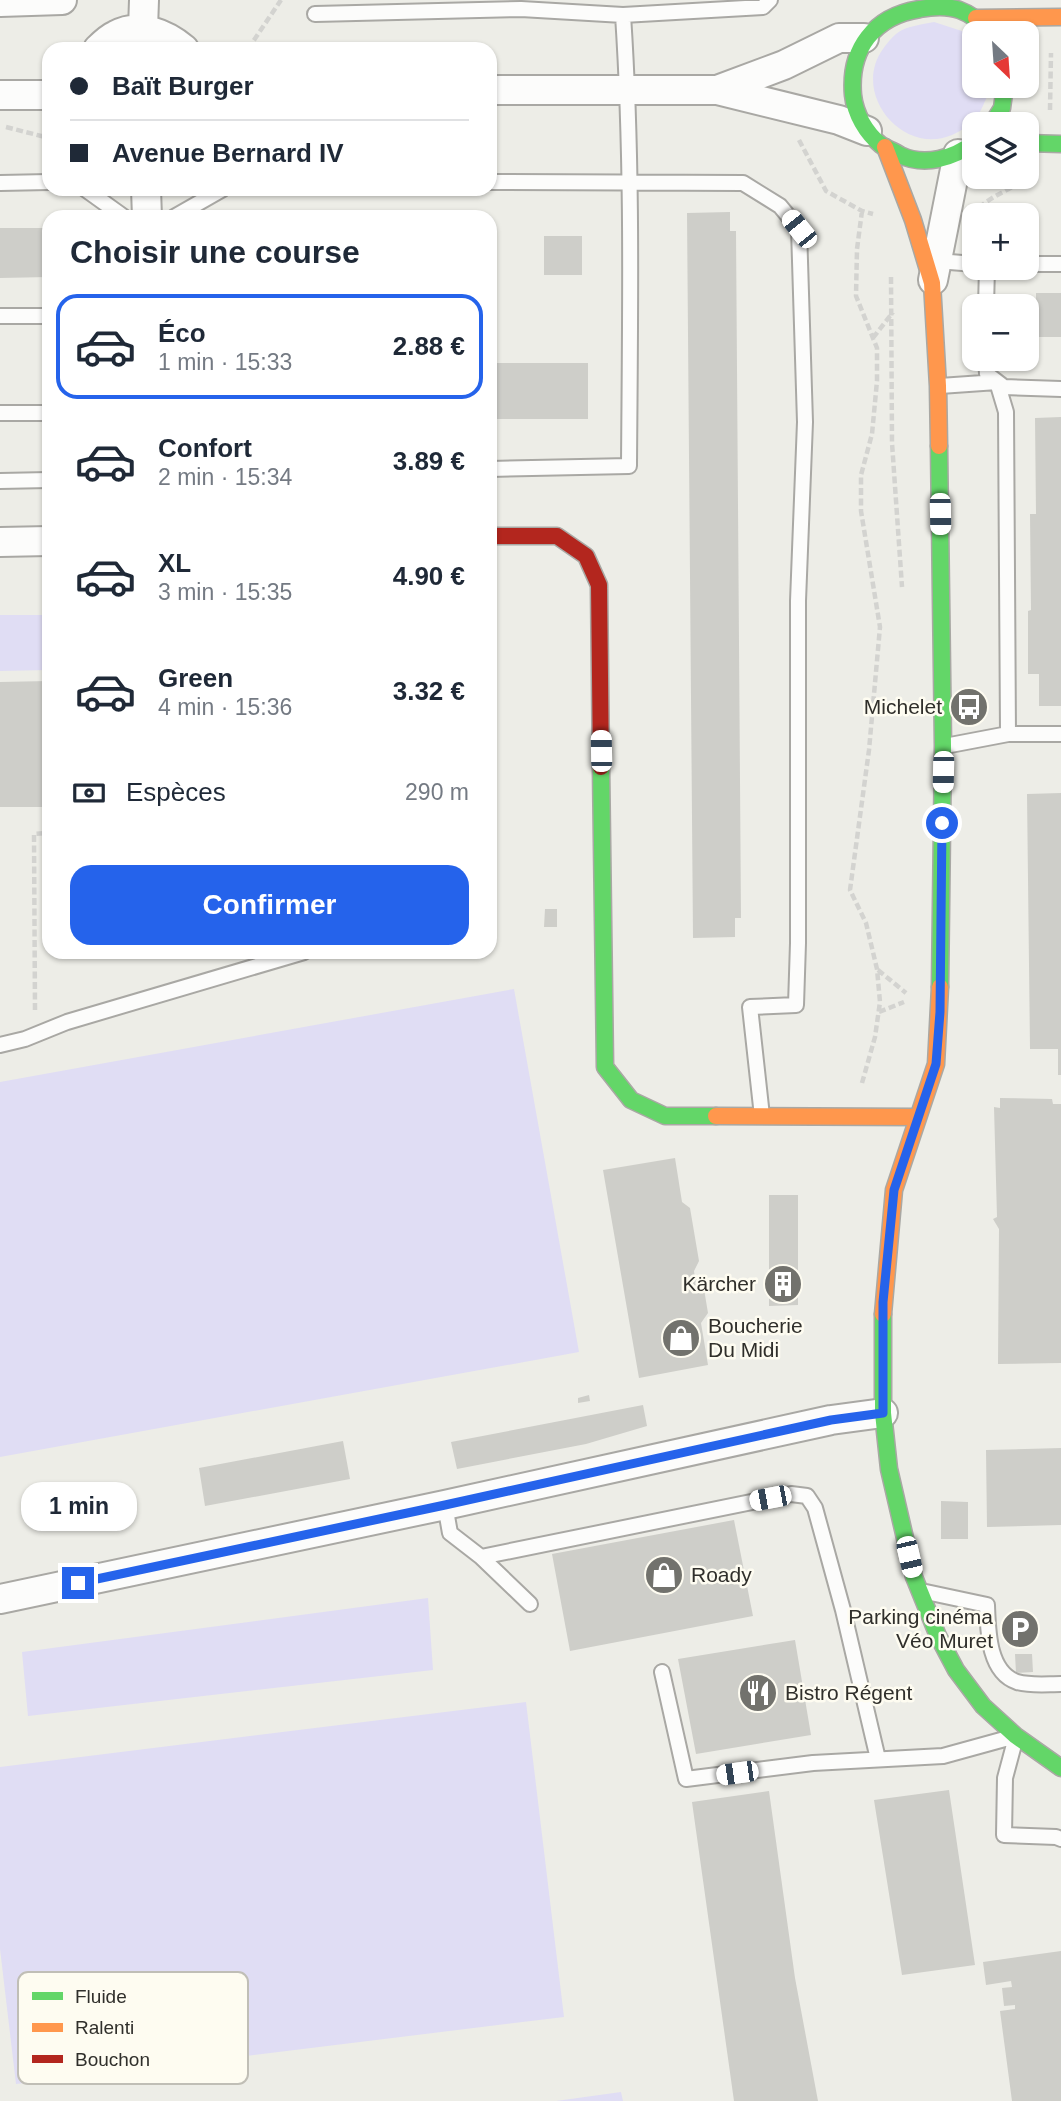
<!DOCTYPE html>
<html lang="fr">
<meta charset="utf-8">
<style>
:root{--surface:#fff;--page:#f6f6f7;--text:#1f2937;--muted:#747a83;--line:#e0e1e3;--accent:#2563eb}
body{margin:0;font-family:Helvetica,sans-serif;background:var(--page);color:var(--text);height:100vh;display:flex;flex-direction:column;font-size:26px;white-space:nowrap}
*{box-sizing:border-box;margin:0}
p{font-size:23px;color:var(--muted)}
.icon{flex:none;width:38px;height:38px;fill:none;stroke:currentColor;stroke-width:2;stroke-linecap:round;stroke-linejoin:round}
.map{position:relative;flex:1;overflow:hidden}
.sheet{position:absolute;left:42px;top:210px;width:455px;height:749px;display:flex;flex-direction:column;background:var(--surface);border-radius:21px;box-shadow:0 2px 5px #0004}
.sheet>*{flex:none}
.top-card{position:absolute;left:42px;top:42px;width:455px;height:154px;border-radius:21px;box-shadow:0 2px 5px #0004;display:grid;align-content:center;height:154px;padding:0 28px;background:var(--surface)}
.needle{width:46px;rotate:155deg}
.controls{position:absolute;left:962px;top:21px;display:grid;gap:14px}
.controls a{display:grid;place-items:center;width:77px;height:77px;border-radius:14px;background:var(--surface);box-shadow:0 2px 5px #0004;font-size:35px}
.end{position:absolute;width:32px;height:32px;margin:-16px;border:9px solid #2563eb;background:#fff;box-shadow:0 0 0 4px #fff}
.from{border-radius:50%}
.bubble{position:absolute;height:49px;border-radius:21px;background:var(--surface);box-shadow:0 2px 5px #0004;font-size:23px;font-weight:700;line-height:49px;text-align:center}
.car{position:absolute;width:21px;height:42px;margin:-21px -10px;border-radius:9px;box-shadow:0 0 5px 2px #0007;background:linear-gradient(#fff 24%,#345 0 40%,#fff 0 76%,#345 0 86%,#fff 0)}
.top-card b{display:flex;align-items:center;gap:24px;height:66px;font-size:26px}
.top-card b+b{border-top:2px solid var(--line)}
.top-card i{width:18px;height:18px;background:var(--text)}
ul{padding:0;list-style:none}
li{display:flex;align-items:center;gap:21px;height:105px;margin:0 14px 10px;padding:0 14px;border:4px solid transparent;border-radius:21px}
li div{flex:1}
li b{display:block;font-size:26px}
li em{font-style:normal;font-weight:700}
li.on{border-color:var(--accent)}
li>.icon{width:63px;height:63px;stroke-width:1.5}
h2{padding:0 28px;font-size:32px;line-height:84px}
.pay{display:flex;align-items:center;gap:18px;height:77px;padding:0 28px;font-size:26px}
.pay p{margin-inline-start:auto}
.action{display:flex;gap:14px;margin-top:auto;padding:14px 28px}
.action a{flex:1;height:80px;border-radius:21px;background:var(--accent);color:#fff;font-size:28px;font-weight:700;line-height:80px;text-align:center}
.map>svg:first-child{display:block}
.green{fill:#e0ddf4}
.building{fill:#cecec9}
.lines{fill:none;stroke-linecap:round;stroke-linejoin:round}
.lane-casing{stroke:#a9a8a4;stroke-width:18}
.street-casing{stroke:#a9a8a4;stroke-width:32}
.fast-casing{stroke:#a9a8a4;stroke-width:19}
.slow-casing{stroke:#a9a8a4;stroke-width:19}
.jam-casing{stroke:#a9a8a4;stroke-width:19}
.path{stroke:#d3d3d0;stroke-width:4.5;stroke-dasharray:7 3.5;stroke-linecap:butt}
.lane{stroke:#fcfcfb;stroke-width:14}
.street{stroke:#fcfcfb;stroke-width:28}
.fast{stroke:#63d668;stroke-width:16}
.slow{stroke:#ff974d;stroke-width:16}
.jam{stroke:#b3261e;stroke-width:16}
.route{stroke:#2563eb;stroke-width:9}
.labels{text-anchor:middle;stroke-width:5;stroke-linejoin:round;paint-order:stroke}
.poi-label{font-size:21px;fill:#302f2b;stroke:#fefcf1;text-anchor:end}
.key{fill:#fefcf1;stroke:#c0beb6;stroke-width:2}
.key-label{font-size:19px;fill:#302f2b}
</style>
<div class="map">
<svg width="1061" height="2101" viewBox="0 0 1061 2101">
<rect width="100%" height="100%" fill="#edede7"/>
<path class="green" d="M934 22 965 32 975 41V86H990V91C985 100 981 112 975 120 969 127 960 131 952 135 902 156 851 93 883 49 888 42 894 34 902 30 911 26 924 24 934 22Z
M0 615H49V670L0 671Z
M514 989 579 1352 0 1457V1082Z
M428 1598 433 1670 28 1716 22 1652Z
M526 1702 564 2017 16 2084 0 1949V1767Z
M621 2092 623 2101H556Z"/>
<path class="building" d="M730 212V231H736L741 918H735V937L693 938 687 213Z
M0 228H49V277L0 278Z
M544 236H582V275H544Z
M1036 293H1061V337H1036Z
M490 363H588V419H490Z
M1061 417V706H1039V674H1028V611L1031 610 1030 514H1036L1035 418Z
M49 681V807H0V682Z
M1061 793V1075H1058V1049H1030L1027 794Z
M545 909H557V927H544Z
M1000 1098 1052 1099 1053 1104H1061V1363L998 1364 999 1229 993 1219 997 1217 994 1107 1000 1108Z
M675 1158 682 1202 690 1208 699 1261 694 1271 695 1278 703 1283 708 1313 701 1323 708 1365 639 1378 603 1170Z
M769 1195H798V1305L769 1306Z
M589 1395 590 1401 578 1403V1398Z
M643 1405 647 1426 586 1444 457 1469 451 1442Z
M343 1441 350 1479 205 1506 199 1468Z
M1061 1448V1525L987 1527 986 1450Z
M941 1501 968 1502V1539H941Z
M734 1520 753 1616 570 1651 552 1554Z
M795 1640 811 1735 696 1754 678 1659Z
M1015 1654H1032L1033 1672 1016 1673Z
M949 1790 975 1965 902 1975 874 1800Z
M769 1791 795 1978 818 2101H734L692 1802Z
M1061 1951V2101H1012L1000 2011 1015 2009V2005L1004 2006 1002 1988 1012 1987 1011 1981 986 1985 983 1962Z"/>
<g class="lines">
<defs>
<path id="lane" d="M315 14 521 9 623 15
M490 182 743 183 780 206 799 229 805 422 798 601V943L796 1005 750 1007 762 1116
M0 183 49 182
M85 189 124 217
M174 217 223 189
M937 261 975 264
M1027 264H1061
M986 306 987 268
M0 316H49
M986 359 987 374 1004 387 1061 389
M940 386 997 382 1006 412 1008 734
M0 413H49
M490 469 629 466C630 316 633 165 623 15L763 7 770 0
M0 481 49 480
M945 746 1008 734H1061
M0 1045 25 1039 67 1022 304 952
M445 1505 450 1533 481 1557
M926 1592 987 1605C988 1630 988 1672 1017 1682 1031 1686 1047 1684 1061 1684
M530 1604 481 1557 791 1494 807 1496 815 1508 843 1610 878 1759
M662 1672 686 1779 813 1763 943 1756 1012 1737
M1016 1737 1005 1778 1004 1835 1056 1837 1061 1839"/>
<path id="street" d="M0 2 62 0
M143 29 144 0
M98 49C103 44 109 38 116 35 139 22 166 34 184 49
M490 90H717L839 120 867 131
M717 90 784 65 839 38H864
M0 95H49
M146 189 147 217
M933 280 958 154
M0 542 49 541
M0 1599 445 1505 831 1420 883 1413"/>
<path id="fast" d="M992 124 1002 108 1005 86
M975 142C954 158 925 167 900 155 894 151 887 149 881 145 866 133 855 114 853 95 849 49 874 16 920 9 953 3 969 10 992 33
M1027 143 1061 144
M939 446 943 746 940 987
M601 767 605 1067 631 1100 665 1116H716
M883 1314V1413L889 1469 914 1577 938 1636 956 1670 983 1706 1016 1736 1061 1768"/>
<path id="slow" d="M976 18 1061 17
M885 147 913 220 932 283 938 386 939 446
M716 1116 918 1117
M883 1314 894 1190 936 1064 940 987"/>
<path id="jam" d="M490 536H557L586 556 599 585 601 767"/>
</defs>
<use href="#lane" class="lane-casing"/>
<use href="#street" class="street-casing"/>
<use href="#fast" class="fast-casing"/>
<use href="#slow" class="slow-casing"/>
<use href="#jam" class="jam-casing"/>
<path class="path" d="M248 49 281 0
M1050 110 1051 53
M6 127 49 138
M799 140 826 191 862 211 873 214
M979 208C993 195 1009 190 1025 180
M891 277 892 443 902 587
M873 338 893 312
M878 970 906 993
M35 1010 34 834 49 833
M879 1012 904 1002
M862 1083 875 1037 880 1002 877 969 866 923 850 890 869 750 880 627 861 511V475L872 434 877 381V348L856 296 857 249 862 211"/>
<use href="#lane" class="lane"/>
<use href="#street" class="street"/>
<use href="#fast" class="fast"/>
<use href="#slow" class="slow"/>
<use href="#jam" class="jam"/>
</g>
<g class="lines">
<path class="route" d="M78 1583 445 1505 831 1420 883 1413V1302L894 1190 936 1064 940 1012 942 823"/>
</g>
<defs>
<symbol id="bus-disc" viewBox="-11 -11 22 22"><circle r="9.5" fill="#72726d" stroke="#fefcf1"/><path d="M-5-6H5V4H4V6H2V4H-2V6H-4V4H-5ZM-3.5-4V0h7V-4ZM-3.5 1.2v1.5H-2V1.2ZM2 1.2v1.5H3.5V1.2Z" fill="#fff"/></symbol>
<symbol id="building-disc" viewBox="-11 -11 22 22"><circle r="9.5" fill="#72726d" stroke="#fefcf1"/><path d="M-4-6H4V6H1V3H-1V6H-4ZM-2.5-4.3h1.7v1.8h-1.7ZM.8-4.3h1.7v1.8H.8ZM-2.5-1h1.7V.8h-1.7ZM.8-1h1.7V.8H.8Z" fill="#fff"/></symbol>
<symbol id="shop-disc" viewBox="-11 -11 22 22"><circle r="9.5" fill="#72726d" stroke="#fefcf1"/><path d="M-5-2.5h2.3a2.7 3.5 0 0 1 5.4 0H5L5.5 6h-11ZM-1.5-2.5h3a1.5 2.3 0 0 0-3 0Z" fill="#fff"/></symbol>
<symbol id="parking-disc" viewBox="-11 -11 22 22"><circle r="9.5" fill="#72726d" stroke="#fefcf1"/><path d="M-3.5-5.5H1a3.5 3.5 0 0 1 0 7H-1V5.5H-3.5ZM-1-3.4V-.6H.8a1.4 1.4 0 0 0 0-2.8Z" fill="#fff"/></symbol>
<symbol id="restaurant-disc" viewBox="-11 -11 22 22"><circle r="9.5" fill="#72726d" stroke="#fefcf1"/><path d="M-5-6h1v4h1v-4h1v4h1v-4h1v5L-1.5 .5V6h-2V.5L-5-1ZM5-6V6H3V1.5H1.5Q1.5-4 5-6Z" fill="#fff"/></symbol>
</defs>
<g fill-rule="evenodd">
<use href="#bus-disc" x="947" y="685" width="44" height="44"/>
<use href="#building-disc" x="761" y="1262" width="44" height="44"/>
<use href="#shop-disc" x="659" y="1316" width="44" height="44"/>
<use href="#shop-disc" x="642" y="1553" width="44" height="44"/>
<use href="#parking-disc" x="998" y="1607" width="44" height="44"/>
<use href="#restaurant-disc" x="736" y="1671" width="44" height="44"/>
</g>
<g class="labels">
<g class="poi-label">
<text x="942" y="714">Michelet</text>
<text x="756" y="1291">Kärcher</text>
<text x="708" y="1333" text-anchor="start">Boucherie<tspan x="708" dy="24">Du Midi</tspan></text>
<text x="691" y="1582" text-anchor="start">Roady</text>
<text x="993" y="1624">Parking cinéma<tspan x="993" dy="24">Véo Muret</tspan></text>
<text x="785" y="1700" text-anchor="start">Bistro Régent</text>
</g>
</g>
<rect x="18" y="1972" width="230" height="112" rx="10" class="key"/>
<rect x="32" y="1992" width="31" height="8" fill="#63d668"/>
<rect x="32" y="2023" width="31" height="9" fill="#ff974d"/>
<rect x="32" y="2055" width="31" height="8" fill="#b3261e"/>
<g class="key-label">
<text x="75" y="2003">Fluide</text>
<text x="75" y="2034">Ralenti</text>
<text x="75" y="2066">Bouchon</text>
</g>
</svg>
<div class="controls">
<a><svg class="needle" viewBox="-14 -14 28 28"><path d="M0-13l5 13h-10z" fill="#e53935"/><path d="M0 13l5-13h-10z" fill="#747a83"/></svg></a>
<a><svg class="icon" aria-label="layers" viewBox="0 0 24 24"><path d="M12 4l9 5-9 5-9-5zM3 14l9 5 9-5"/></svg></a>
<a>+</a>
<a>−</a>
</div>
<i class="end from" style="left:942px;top:823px"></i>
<i class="end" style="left:78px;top:1583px"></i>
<div class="bubble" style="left:21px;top:1482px;width:116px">1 min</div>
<i class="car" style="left:799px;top:229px;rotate:321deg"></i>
<i class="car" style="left:940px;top:514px;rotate:179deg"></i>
<i class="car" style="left:601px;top:751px;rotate:359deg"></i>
<i class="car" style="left:943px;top:772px;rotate:181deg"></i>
<i class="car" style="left:770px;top:1498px;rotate:259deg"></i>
<i class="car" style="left:909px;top:1557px;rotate:167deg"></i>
<i class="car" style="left:737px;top:1773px;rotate:262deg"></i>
<div class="top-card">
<b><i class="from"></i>Baït Burger</b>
<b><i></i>Avenue Bernard IV</b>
</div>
<section class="sheet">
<h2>Choisir une course</h2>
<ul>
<li class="on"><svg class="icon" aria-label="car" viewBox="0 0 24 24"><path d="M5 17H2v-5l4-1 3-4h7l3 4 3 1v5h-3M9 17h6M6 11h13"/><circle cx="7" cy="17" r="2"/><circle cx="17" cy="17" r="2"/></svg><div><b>Éco</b><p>1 min · 15:33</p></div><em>2.88 €</em></li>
<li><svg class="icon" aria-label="car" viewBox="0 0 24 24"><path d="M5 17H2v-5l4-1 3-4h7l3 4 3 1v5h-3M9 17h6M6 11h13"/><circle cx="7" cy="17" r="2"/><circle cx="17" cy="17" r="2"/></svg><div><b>Confort</b><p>2 min · 15:34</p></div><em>3.89 €</em></li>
<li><svg class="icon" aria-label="car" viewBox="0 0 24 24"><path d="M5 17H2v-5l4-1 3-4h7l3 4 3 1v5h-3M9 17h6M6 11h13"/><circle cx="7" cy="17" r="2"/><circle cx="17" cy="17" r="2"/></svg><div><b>XL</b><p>3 min · 15:35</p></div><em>4.90 €</em></li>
<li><svg class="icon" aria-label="car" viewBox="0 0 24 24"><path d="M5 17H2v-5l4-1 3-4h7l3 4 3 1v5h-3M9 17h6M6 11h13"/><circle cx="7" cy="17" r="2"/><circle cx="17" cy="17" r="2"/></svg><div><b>Green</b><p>4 min · 15:36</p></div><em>3.32 €</em></li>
</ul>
<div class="pay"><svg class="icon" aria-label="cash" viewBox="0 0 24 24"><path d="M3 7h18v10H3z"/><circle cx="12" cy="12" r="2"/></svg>Espèces<p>290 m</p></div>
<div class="action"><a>Confirmer</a></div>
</section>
</div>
